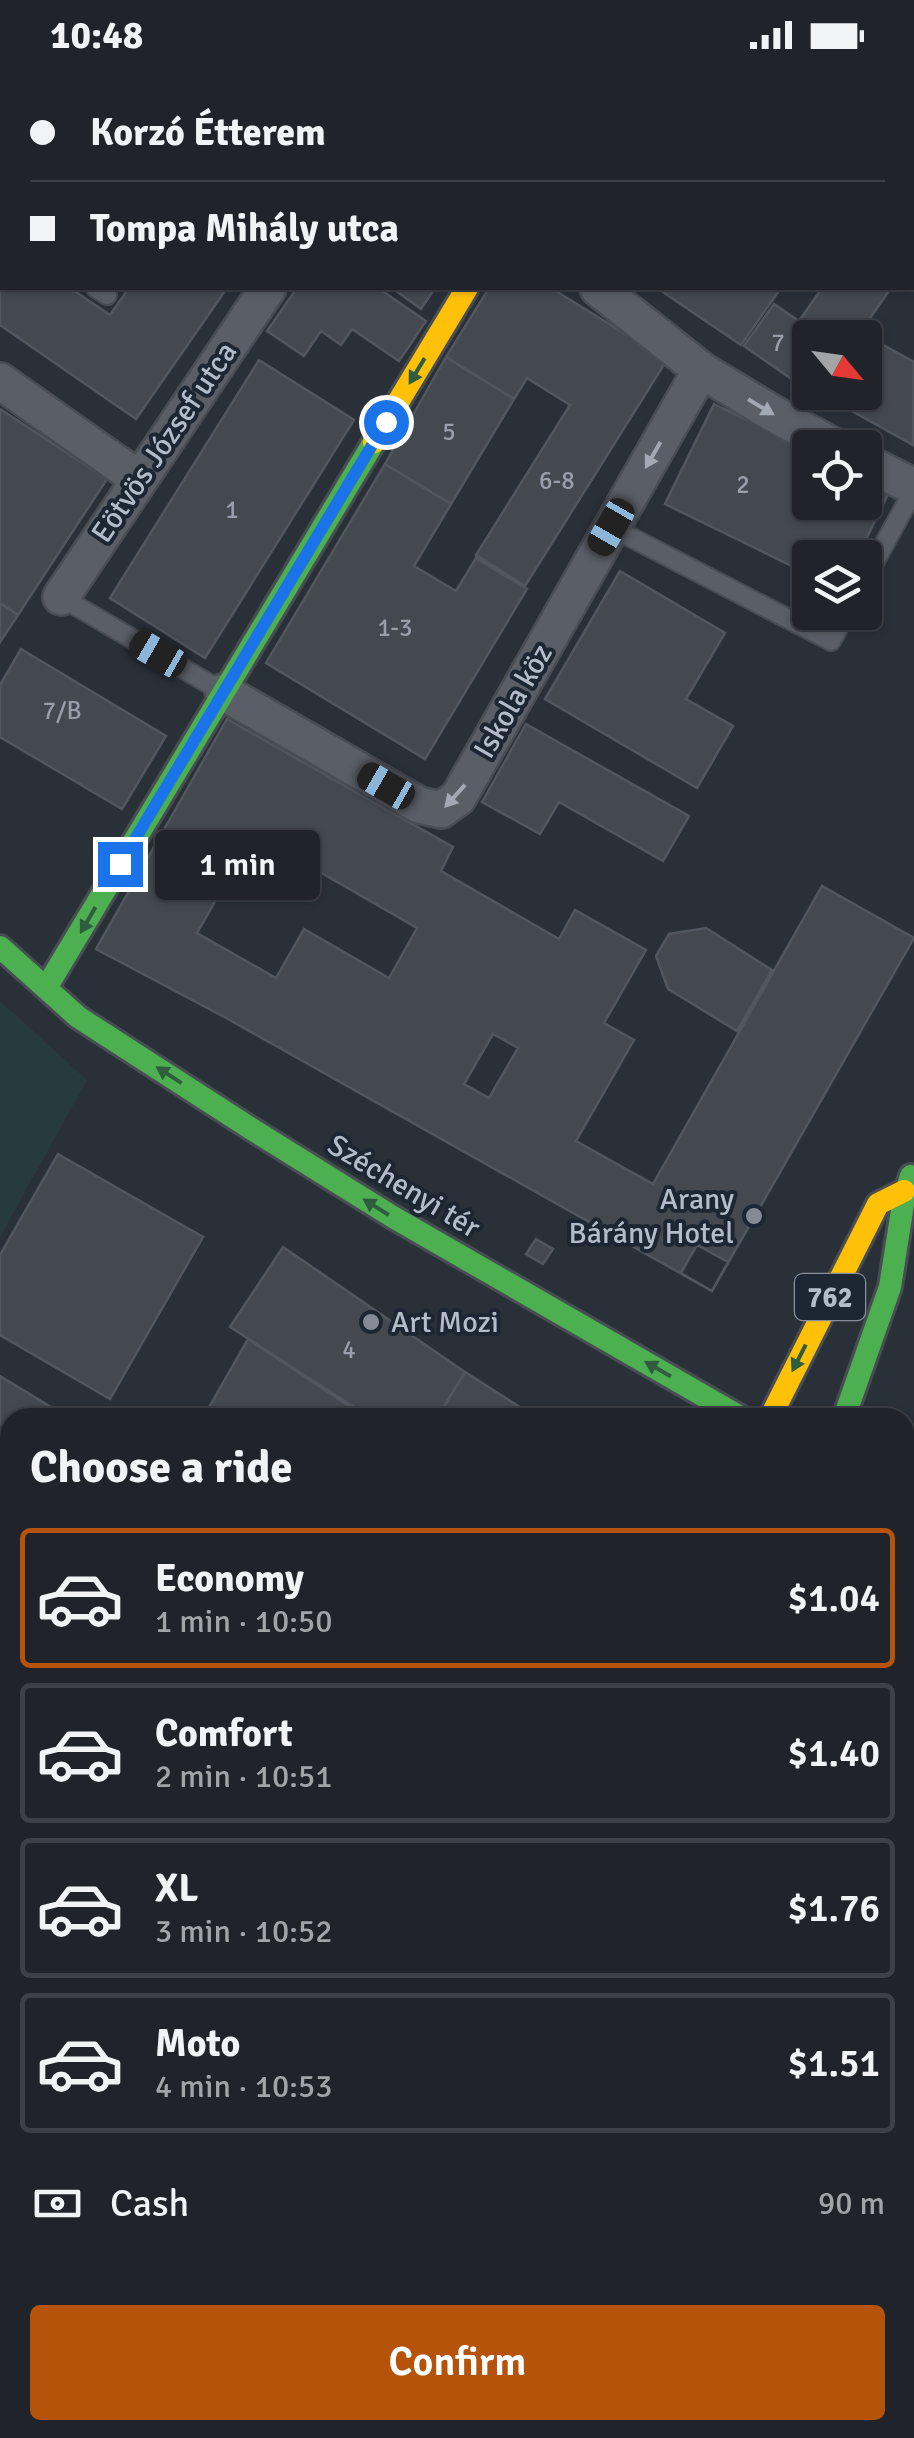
<!DOCTYPE html>
<meta charset="utf-8">
<style>
:root{--surface:#20242a;--page:#2d3036;--text:#f1f3f6;--muted:#a2a4a8;--line:#3d4147;--accent:#b45309}
body{margin:0;font-family:Signika,sans-serif;background:var(--page);color:var(--text);height:100vh;display:flex;flex-direction:column;font-size:38px;white-space:nowrap}
*{box-sizing:border-box;margin:0}
p{font-size:32px;color:var(--muted)}
.icon{flex:none;width:55px;height:55px;fill:none;stroke:currentColor;stroke-width:2;stroke-linecap:round;stroke-linejoin:round}
.map{position:relative;flex:1;overflow:hidden}
.sheet{position:absolute;left:0px;top:1338px;width:915px;height:1032px;display:flex;flex-direction:column;background:var(--surface);border-radius:30px 30px 0 0;box-shadow:0 2px 8px #0004,0 0 0 2px var(--line)}
.sheet>*{flex:none}
.hud{position:absolute;left:0px;top:0px;width:915px;height:220px;box-shadow:0 2px 8px #0004,0 0 0 2px var(--line);display:grid;align-content:center;height:220px;padding:0 30px;background:var(--surface)}
.needle{width:65px;rotate:119deg}
.buttons{position:absolute;left:792px;top:250px;display:grid;gap:20px}
.buttons a{display:grid;place-items:center;width:90px;height:90px;border-radius:10px;background:var(--surface);box-shadow:0 2px 8px #0004,0 0 0 2px var(--line);font-size:50px}
.end{position:absolute;width:45px;height:45px;margin:-22px;border:12px solid #1a73e8;background:#fff;box-shadow:0 0 0 5px #fff}
.from{border-radius:50%}
.bubble{position:absolute;height:70px;border-radius:10px;background:var(--surface);box-shadow:0 2px 8px #0004,0 0 0 2px var(--line);font-size:32px;font-weight:600;line-height:70px;text-align:center}
.car{position:absolute;width:30px;height:60px;margin:-30px -15px;border-radius:12px;box-shadow:0 0 8px 2px #0007;background:linear-gradient(#222 24%,#8ab4d8 0 40%,#222 0 76%,#8ab4d8 0 86%,#222 0)}
.hud b{display:flex;align-items:center;gap:35px;height:95px;font-size:38px}
.hud b+b{border-top:2px solid var(--line)}
.hud i{width:25px;height:25px;background:var(--text)}
ul{padding:0;list-style:none}
li{display:flex;align-items:center;gap:30px;height:140px;margin:0 20px 15px;padding:0 10px;border:5px solid var(--line);border-radius:10px}
li div{flex:1}
li b{display:block;font-size:38px}
li em{font-style:normal;font-weight:600}
li.selected{border-color:var(--accent)}
li>.icon{width:90px;height:90px;stroke-width:1.5}
h2{padding:0 30px;font-size:45px;line-height:120px}
.pay{display:flex;align-items:center;gap:25px;height:110px;padding:0 30px;font-size:38px}
.pay p{margin-inline-start:auto}
.cta{display:flex;gap:20px;margin-top:auto;padding:20px 30px}
.cta a{flex:1;height:115px;border-radius:10px;background:var(--accent);color:#fff;font-size:40px;font-weight:600;line-height:115px;text-align:center}
.status{display:flex;justify-content:space-between;align-items:center;height:70px;padding:0 50px;background:var(--surface);direction:ltr}
.status svg{height:28px;fill:currentColor}
.map>svg:first-child{display:block}
.green{fill:#273a3e}
.building{fill:#444950;stroke:#52575f;stroke-width:2.5;fill-rule:evenodd}
.lines{fill:none;stroke-linecap:round;stroke-linejoin:round}
.lane-casing{stroke:#484c53;stroke-width:22}
.street-casing{stroke:#484c53;stroke-width:40}
.fast-casing{stroke:#484c53;stroke-width:28}
.slow-casing{stroke:#484c53;stroke-width:28}
.lane{stroke:#5a5e66;stroke-width:18}
.street{stroke:#5a5e66;stroke-width:35}
.fast{stroke:#4caf50;stroke-width:22}
.slow{stroke:#ffc107;stroke-width:22}
.oneway{fill:#305d3f}
.oneway2{fill:#a2a9b5}
.route{stroke:#1a73e8;stroke-width:12}
.poi-dot{fill:#848b96;stroke:#1d2633;stroke-width:4}
.labels{text-anchor:middle;stroke-width:8;stroke-linejoin:round;paint-order:stroke}
.number-label{font-size:25px;fill:#989fab}
.shield{fill:#1d2633;stroke:#878f9c;stroke-width:2.5}
.shield-label{font-size:28px;font-weight:bold;fill:#b4bcc9}
.street-label{font-size:30px;fill:#b4bcc9;stroke:#1d2633}
.poi-label{font-size:30px;fill:#b4bcc9;stroke:#1d2633;text-anchor:end}
</style>
<div class="status"><b>10:48</b><svg viewBox="0 0 49 12"><path d="M0 12V9h3v3zM5 12V6h3v6zM10 12V3h3v9zM15 12V0h3v12zM26 1h20v11H26zM47 4h2v5h-2z"/></svg></div>
<div class="map">
<svg width="914" height="2368" viewBox="0 0 914 2368">
<rect width="100%" height="100%" fill="#2a3038"/>
<path class="green" d="M0 931 87 1010 0 1167Z"/>
<path class="building" d="M72 0H243L247 2H76Z
M440 0H510L438 2Z
M824 0H914V76L912 2Z
M0 169 2 218H70L110 245 129 218H227L136 349 0 255Z
M297 218H378L426 251 399 291 352 259 341 275 321 261 304 286 267 261Z
M392 218H435L421 239Z
M489 218H551L667 290 525 516 476 485 570 335 527 308 514 329 446 287Z
M657 218H772L778 222 741 275Z
M822 218H891L856 268H810V322L744 276 774 234 799 251Z
M876 271 914 292 913 375 841 335 847 322H865V291Z
M446 287 514 329 451 434 385 394Z
M259 290 354 350 205 588 110 528Z
M714 334 810 381V432H865V407L890 420 857 488H810V505L665 434Z
M0 339 107 409 18 545 0 533Z
M385 394 451 434 414 496 456 521 476 488 527 519 425 689 266 593Z
M620 501 725 563 686 629 733 656 697 718 545 629Z
M0 533 18 545 0 572Z
M21 579 166 666 122 739 0 667V615Z
M227 649 453 777 441 801 559 869 575 840 646 880 604 953 634 970 576 1071 653 1114 822 816 914 868 712 1221 228 949 96 879ZM254 764 417 858 389 908 304 859 276 908 197 863ZM493 964 518 978 489 1028 464 1014Z
M526 654 689 746 663 791 559 732 540 764 482 732Z
M706 858 772 900 737 961 668 919 656 886 669 864Z
M58 1084 203 1167 110 1329 0 1265V1185Z
M536 1169 553 1179 543 1194 526 1184Z
M697 1175 728 1192 712 1221 681 1203Z
M283 1177 465 1302 437 1348H371L230 1257Z
M248 1269 367 1348H203Z
M465 1302 537 1348H437Z
M0 1306 69 1348H10V1485L0 1501Z
M905 1527 914 1530V1790L905 1787Z
M0 1824 10 1829V1901L0 1896Z
M8 1996 10 2095 3 2108 0 2107V2012Z
M914 2042V2368H862L852 2360H905V2043Z
M0 2128 10 2133V2158L3 2171 10 2175V2180L0 2198Z
M10 2331V2360L82 2362 62 2368H2L0 2334Z
M10 2331V2360L82 2362 62 2368H2L0 2334Z
M536 2360H663L678 2368H532Z"/>
<g class="lines">
<defs>
<path id="lane" d="M0 151 2 153
M96 218 107 225
M611 457 831 571 847 542
M865 509 914 420
M61 527 223 622
M0 1747 10 1753
M0 1943 10 1948
M0 2289 10 2285
M134 2360 135 2368
M156 2368 167 2360
M460 2368 465 2360"/>
<path id="street" d="M294 0 297 2
M407 2 408 0
M598 218 701 300 772 343 837 378
M0 311 139 409
M865 392 914 417
M61 527 268 218
M223 622 419 735 441 740 458 728 701 300
M905 1439 914 1443"/>
<path id="fast" d="M0 877 78 947 250 1058 393 1147 742 1348
M46 918 374 372
M844 1348 890 1217 904 1128 911 1106
M905 1865 914 1864
M281 2368 285 2360"/>
<path id="slow" d="M374 372 467 218
M770 1348 878 1134 904 1121
M0 1592 10 1595"/>
</defs>
<use href="#lane" class="lane-casing"/>
<use href="#street" class="street-casing"/>
<use href="#fast" class="fast-casing"/>
<use href="#slow" class="slow-casing"/>
<use href="#lane" class="lane"/>
<use href="#street" class="street"/>
<use href="#fast" class="fast"/>
<use href="#slow" class="slow"/>
</g>
<defs><path id="oneway-solid" d="M-6-.8H1V-3.2L6.5 0L1 3.2V.8H-6Z" transform="scale(2.5)"/></defs>
<g class="oneway">
<use href="#oneway-solid" transform="translate(417 301) rotate(121)"/>
<use href="#oneway-solid" transform="translate(88 850) rotate(120)"/>
<use href="#oneway-solid" transform="translate(169 1005) rotate(-147)"/>
<use href="#oneway-solid" transform="translate(376 1137) rotate(-148)"/>
<use href="#oneway-solid" transform="translate(799 1288) rotate(117)"/>
<use href="#oneway-solid" transform="translate(658 1299) rotate(-150)"/>
</g>
<g class="oneway2">
<use href="#oneway-solid" transform="translate(761 337) rotate(31)"/>
<use href="#oneway-solid" transform="translate(653 385) rotate(120)"/>
<use href="#oneway-solid" transform="translate(455 726) rotate(132)"/>
</g>
<g class="lines">
<path class="route" d="M120 794 386 352"/>
</g>
<g class="poi-dot">
<circle cx="754" cy="1146" r="10"/>
<circle cx="371" cy="1252" r="10"/>
</g>
<g class="labels">
<g class="number-label">
<text x="778" y="281">7</text>
<text x="449" y="370">5</text>
<text x="557" y="419">6-8</text>
<text x="743" y="423">2</text>
<text x="232" y="448">1</text>
<text x="395" y="566">1-3</text>
<text x="62" y="649">7/B</text>
<text x="349" y="1288">4</text>
</g>
<rect class="shield" x="795" y="1204" width="70" height="46" rx="8"/>
<g class="shield-label">
<text x="830" y="1237">762</text>
</g>
<g class="street-label">
<text transform="translate(164 372) rotate(-56)" y="10">Eötvös József utca</text>
<text transform="translate(513 631) rotate(-60)" y="10">Iskola köz</text>
<text transform="translate(404 1116) rotate(31)" y="10">Széchenyi tér</text>
</g>
<g class="poi-label">
<text x="734" y="1139">Arany<tspan x="734" dy="34">Bárány Hotel</tspan></text>
<text x="391" y="1262" text-anchor="start">Art Mozi</text>
</g>
</g>
</svg>
<div class="buttons">
<a><svg class="needle" viewBox="-14 -14 28 28"><path d="M0-13l5 13h-10z" fill="#e53935"/><path d="M0 13l5-13h-10z" fill="#a2a4a8"/></svg></a>
<a><svg class="icon" aria-label="locate" viewBox="0 0 24 24"><circle cx="12" cy="12" r="6"/><path d="M12 2v4M12 18v4M2 12h4M18 12h4"/></svg></a>
<a><svg class="icon" aria-label="layers" viewBox="0 0 24 24"><path d="M12 4l9 5-9 5-9-5zM3 14l9 5 9-5"/></svg></a>
</div>
<i class="end from" style="left:386px;top:352px"></i>
<i class="end" style="left:120px;top:794px"></i>
<div class="bubble" style="left:155px;top:760px;width:165px">1 min</div>
<i class="car" style="left:611px;top:457px;rotate:210deg"></i>
<i class="car" style="left:158px;top:584px;rotate:300deg"></i>
<i class="car" style="left:386px;top:716px;rotate:300deg"></i>
<div class="hud">
<b><i class="from"></i>Korzó Étterem</b>
<b><i></i>Tompa Mihály utca</b>
</div>
<section class="sheet">
<h2>Choose a ride</h2>
<ul>
<li class="selected"><svg class="icon" aria-label="car" viewBox="0 0 24 24"><path d="M5 17H2v-5l4-1 3-4h7l3 4 3 1v5h-3M9 17h6M6 11h13"/><circle cx="7" cy="17" r="2"/><circle cx="17" cy="17" r="2"/></svg><div><b>Economy</b><p>1 min · 10:50</p></div><em>$1.04</em></li>
<li><svg class="icon" aria-label="car" viewBox="0 0 24 24"><path d="M5 17H2v-5l4-1 3-4h7l3 4 3 1v5h-3M9 17h6M6 11h13"/><circle cx="7" cy="17" r="2"/><circle cx="17" cy="17" r="2"/></svg><div><b>Comfort</b><p>2 min · 10:51</p></div><em>$1.40</em></li>
<li><svg class="icon" aria-label="car" viewBox="0 0 24 24"><path d="M5 17H2v-5l4-1 3-4h7l3 4 3 1v5h-3M9 17h6M6 11h13"/><circle cx="7" cy="17" r="2"/><circle cx="17" cy="17" r="2"/></svg><div><b>XL</b><p>3 min · 10:52</p></div><em>$1.76</em></li>
<li><svg class="icon" aria-label="car" viewBox="0 0 24 24"><path d="M5 17H2v-5l4-1 3-4h7l3 4 3 1v5h-3M9 17h6M6 11h13"/><circle cx="7" cy="17" r="2"/><circle cx="17" cy="17" r="2"/></svg><div><b>Moto</b><p>4 min · 10:53</p></div><em>$1.51</em></li>
</ul>
<div class="pay"><svg class="icon" aria-label="cash" viewBox="0 0 24 24"><path d="M3 7h18v10H3z"/><circle cx="12" cy="12" r="2"/></svg>Cash<p>90 m</p></div>
<div class="cta"><a>Confirm</a></div>
</section>
</div>
